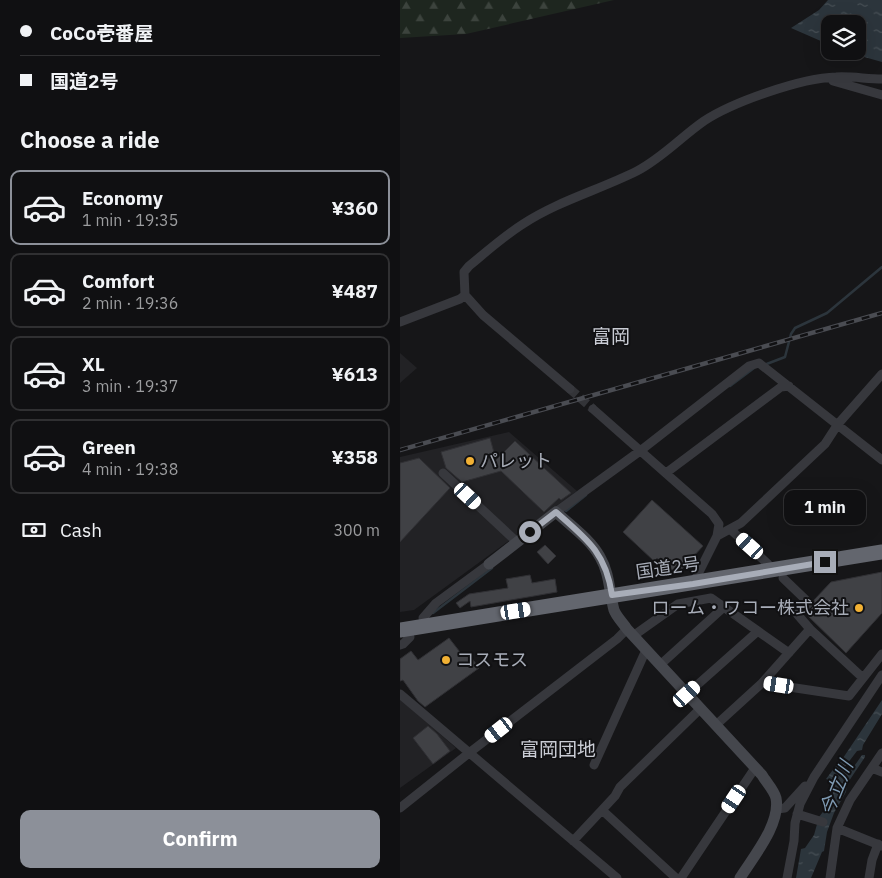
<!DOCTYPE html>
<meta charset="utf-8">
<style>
:root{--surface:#101012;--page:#19191b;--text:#f1f3f6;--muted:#9c9d9f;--line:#303032;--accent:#8c9099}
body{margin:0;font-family:"IBM Plex Sans","Noto Sans JP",sans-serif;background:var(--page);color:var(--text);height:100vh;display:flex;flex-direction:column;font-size:19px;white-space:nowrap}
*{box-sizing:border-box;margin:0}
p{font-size:16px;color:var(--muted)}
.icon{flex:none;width:28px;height:28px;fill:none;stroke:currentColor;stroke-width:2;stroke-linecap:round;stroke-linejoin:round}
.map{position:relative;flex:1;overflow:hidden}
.drawer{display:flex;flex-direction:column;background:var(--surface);width:400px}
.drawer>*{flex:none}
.guide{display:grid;align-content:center;height:110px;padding:0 20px;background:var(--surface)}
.controls{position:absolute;left:421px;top:15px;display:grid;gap:10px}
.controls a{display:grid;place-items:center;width:45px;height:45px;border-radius:10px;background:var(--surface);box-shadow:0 5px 20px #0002,0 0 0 1px var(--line);font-size:25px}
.end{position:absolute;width:22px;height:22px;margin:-11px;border:6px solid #a8adb8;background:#111;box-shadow:0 0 0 2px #111}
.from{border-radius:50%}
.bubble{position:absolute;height:35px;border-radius:10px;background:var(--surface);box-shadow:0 5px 20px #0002,0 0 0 1px var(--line);font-size:16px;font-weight:800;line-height:35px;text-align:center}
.car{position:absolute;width:15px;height:30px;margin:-15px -8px;border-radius:6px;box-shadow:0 0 4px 1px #0007;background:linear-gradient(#fff 24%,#345 0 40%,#fff 0 76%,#345 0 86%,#fff 0)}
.guide b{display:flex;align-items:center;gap:18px;height:48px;font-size:19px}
.guide b+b{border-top:1px solid var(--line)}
.guide i{width:12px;height:12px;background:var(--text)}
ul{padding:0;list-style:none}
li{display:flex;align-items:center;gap:15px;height:75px;margin:0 10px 8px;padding:0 10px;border:2px solid var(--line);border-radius:10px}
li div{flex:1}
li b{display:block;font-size:19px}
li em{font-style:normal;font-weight:800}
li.on{border-color:var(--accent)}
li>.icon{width:45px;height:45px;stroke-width:1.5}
h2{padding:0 20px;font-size:22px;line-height:60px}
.pay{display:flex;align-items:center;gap:12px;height:55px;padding:0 20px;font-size:19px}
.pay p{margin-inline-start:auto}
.cta{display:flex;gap:10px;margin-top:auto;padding:10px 20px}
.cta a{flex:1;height:58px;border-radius:10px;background:var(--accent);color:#fff;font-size:20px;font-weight:800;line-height:58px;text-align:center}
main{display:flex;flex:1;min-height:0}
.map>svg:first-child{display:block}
.built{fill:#222225}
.forest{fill:url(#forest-firs)}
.water{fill:url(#water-ripples)}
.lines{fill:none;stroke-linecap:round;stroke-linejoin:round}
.stream{stroke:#2c353c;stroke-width:2.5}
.building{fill:#404145;stroke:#303034}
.street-tunnel{stroke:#333438;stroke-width:9;stroke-dasharray:9 4.5;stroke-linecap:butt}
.street{stroke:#37383d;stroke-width:9}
.secondary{stroke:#45474d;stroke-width:11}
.highway{stroke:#63666e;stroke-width:15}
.rail-casing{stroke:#4a4c52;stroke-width:4.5}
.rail{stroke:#111113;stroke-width:2.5;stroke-dasharray:8;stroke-linecap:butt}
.route{stroke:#a8adb8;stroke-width:6}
.poi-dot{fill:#f2b134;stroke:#111113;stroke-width:2}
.labels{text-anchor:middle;stroke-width:4;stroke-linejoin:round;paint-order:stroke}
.poi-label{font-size:18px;fill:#a8adb8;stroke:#111113;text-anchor:start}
.street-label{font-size:18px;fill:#a8adb8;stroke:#111113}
.neighbourhood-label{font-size:19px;fill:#c9ccd4;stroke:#111113}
.water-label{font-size:19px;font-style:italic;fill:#7f9bb3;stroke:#111113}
</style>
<main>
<section class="drawer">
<div class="guide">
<b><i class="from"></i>CoCo壱番屋</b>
<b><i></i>国道2号</b>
</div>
<h2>Choose a ride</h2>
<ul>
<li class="on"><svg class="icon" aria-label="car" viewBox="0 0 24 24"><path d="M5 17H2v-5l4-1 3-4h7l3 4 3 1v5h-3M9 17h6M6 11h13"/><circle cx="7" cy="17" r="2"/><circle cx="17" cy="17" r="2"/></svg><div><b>Economy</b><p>1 min · 19:35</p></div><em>¥360</em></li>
<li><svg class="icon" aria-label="car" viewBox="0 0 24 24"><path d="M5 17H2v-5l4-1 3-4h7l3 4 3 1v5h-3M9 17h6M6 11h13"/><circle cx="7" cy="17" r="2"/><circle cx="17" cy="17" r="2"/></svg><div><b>Comfort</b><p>2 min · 19:36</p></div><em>¥487</em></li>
<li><svg class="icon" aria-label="car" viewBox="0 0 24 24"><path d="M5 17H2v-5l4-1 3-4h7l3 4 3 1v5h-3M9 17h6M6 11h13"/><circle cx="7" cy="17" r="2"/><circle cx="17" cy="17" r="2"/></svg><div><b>XL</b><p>3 min · 19:37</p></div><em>¥613</em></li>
<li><svg class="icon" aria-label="car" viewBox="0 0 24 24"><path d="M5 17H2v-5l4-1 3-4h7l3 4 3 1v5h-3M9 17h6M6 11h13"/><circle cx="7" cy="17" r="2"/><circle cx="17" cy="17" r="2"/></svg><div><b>Green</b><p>4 min · 19:38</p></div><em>¥358</em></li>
</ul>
<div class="pay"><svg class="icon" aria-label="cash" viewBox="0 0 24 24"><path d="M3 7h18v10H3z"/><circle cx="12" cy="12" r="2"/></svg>Cash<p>300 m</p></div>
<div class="cta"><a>Confirm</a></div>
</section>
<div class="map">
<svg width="482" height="878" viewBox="0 0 482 878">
<defs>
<pattern id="forest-firs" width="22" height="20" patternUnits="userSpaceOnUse" patternTransform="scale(1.25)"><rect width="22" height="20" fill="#1e261f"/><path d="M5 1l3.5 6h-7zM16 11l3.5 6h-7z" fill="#3c433d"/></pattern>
<pattern id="water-ripples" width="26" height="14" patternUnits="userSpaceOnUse" patternTransform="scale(1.25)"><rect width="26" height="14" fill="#2c353c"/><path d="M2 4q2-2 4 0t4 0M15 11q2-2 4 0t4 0" fill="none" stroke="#485056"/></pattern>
</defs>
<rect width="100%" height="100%" fill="#161618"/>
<path class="built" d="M0 353 17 368 0 383Z
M109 432 177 491 14 610 0 612V457Z
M0 699 56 748 0 788Z"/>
<path class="forest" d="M0 0H214L66 34 0 38Z"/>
<path class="water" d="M428 0H482V62L443 51H458V24H430V45L391 28 419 10Z
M482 700V714L463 745 462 750 457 751 444 768 445 773H448C454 767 457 762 462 755H465V757L447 784 446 792 434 813 427 832 424 851 422 852 411 878H396L401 849 405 848 414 835 419 817 426 808 431 797 433 792 429 780 426 779 435 767 439 764Z"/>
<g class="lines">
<path class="stream" d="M364 365 385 357 391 334 395 328 427 313 482 267
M330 386 354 368
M166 511 186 495
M33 613 92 568"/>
</g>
<path class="building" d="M90 438 96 460 115 441 171 493 161 500 159 498 144 512 101 471 62 482 46 468 41 452Z
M19 458 50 488 0 542V463Z
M252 500 303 546 282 569 270 570 257 558 254 561 223 532Z
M145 545 156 556 148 564 137 552Z
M482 572V613L446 653 406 614 415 605 414 600 431 582Z
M130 575 132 583 155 579 157 592 71 607 70 601 60 608 56 603 69 594 108 588 106 579Z
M49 638 63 656 68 653 79 668 25 707 18 701 3 680 0 681V659L11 651 18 660Z
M28 726 37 734 50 751 33 764 13 738Z"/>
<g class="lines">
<path class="street-tunnel" d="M170 389 193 409"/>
<path class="street" d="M433 81 482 95
M0 322 60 299 65 295
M170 389 83 315 65 295 64 272 69 266C86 252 104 236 123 224 158 201 199 190 237 171 262 158 281 137 304 121 333 102 401 78 436 77 451 76 467 79 482 79
M193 409 312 514 319 524 317 536 293 584
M43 473 117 542
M266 473 381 387 389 386
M156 512 240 451 349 366 359 363 482 460
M330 529 368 564
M317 536 341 523 425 444 438 424 482 374
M383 578 409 603 397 614 410 629
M23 618 36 603 89 564
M233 636 278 604 311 598 389 653
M0 645 3 644 10 637
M260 665 324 607
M362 683 410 629 463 678
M0 694 217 878
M287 694 358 631
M316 725 362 683 449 696 482 654
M194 765 246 650
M472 768 482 772
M0 808 69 753 217 639 227 629
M377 809 385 808 405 786
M397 814 423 822
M437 828 482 846
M173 841 202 810
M276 878 202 810 215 796 220 787 300 709
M281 878 355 768
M387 878 394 841 395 823 400 804 414 777 482 675
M430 878 437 828 450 800 482 753
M469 878 472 860 478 844"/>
<path class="secondary" d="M89 564 156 512C171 526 190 539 200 557 210 574 209 592 214 610 216 616 223 623 227 629L362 775C366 782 374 790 376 798 381 824 353 857 340 878"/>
<path class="highway" d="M0 630C161 604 322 579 482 552"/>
<defs>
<path id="rail" d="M0 450 482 313"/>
</defs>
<use href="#rail" class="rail-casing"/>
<use href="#rail" class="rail"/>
</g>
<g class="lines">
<path class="route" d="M130 532 156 512C187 539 206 553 212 595L293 584 425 562"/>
</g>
<g class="poi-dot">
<circle cx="70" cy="461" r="5"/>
<circle cx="459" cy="608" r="5"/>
<circle cx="46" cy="660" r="5"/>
</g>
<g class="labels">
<g class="poi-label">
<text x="80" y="467">パレット</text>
<text x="449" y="614" text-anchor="end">ローム・ワコー株式会社</text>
<text x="56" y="666">コスモス</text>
</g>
<g class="street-label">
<text transform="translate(268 568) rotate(-8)" y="6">国道2号</text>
</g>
<g class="neighbourhood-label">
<text x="211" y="343">富岡</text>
<text x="158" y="756">富岡団地</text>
</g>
<g class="water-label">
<text transform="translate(436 788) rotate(-68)" y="7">今立川</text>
</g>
</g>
</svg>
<div class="controls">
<a><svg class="icon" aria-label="layers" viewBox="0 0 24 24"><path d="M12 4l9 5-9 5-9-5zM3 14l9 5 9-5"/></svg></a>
</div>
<i class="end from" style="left:130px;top:532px"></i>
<i class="end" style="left:425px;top:562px"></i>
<div class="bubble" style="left:384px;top:490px;width:82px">1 min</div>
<i class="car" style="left:68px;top:496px;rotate:133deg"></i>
<i class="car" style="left:350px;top:546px;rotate:312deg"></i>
<i class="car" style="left:116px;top:611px;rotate:81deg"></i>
<i class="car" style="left:379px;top:685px;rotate:279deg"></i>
<i class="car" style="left:287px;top:694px;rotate:48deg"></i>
<i class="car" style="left:99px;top:730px;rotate:232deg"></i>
<i class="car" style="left:334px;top:799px;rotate:214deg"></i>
</div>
</main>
